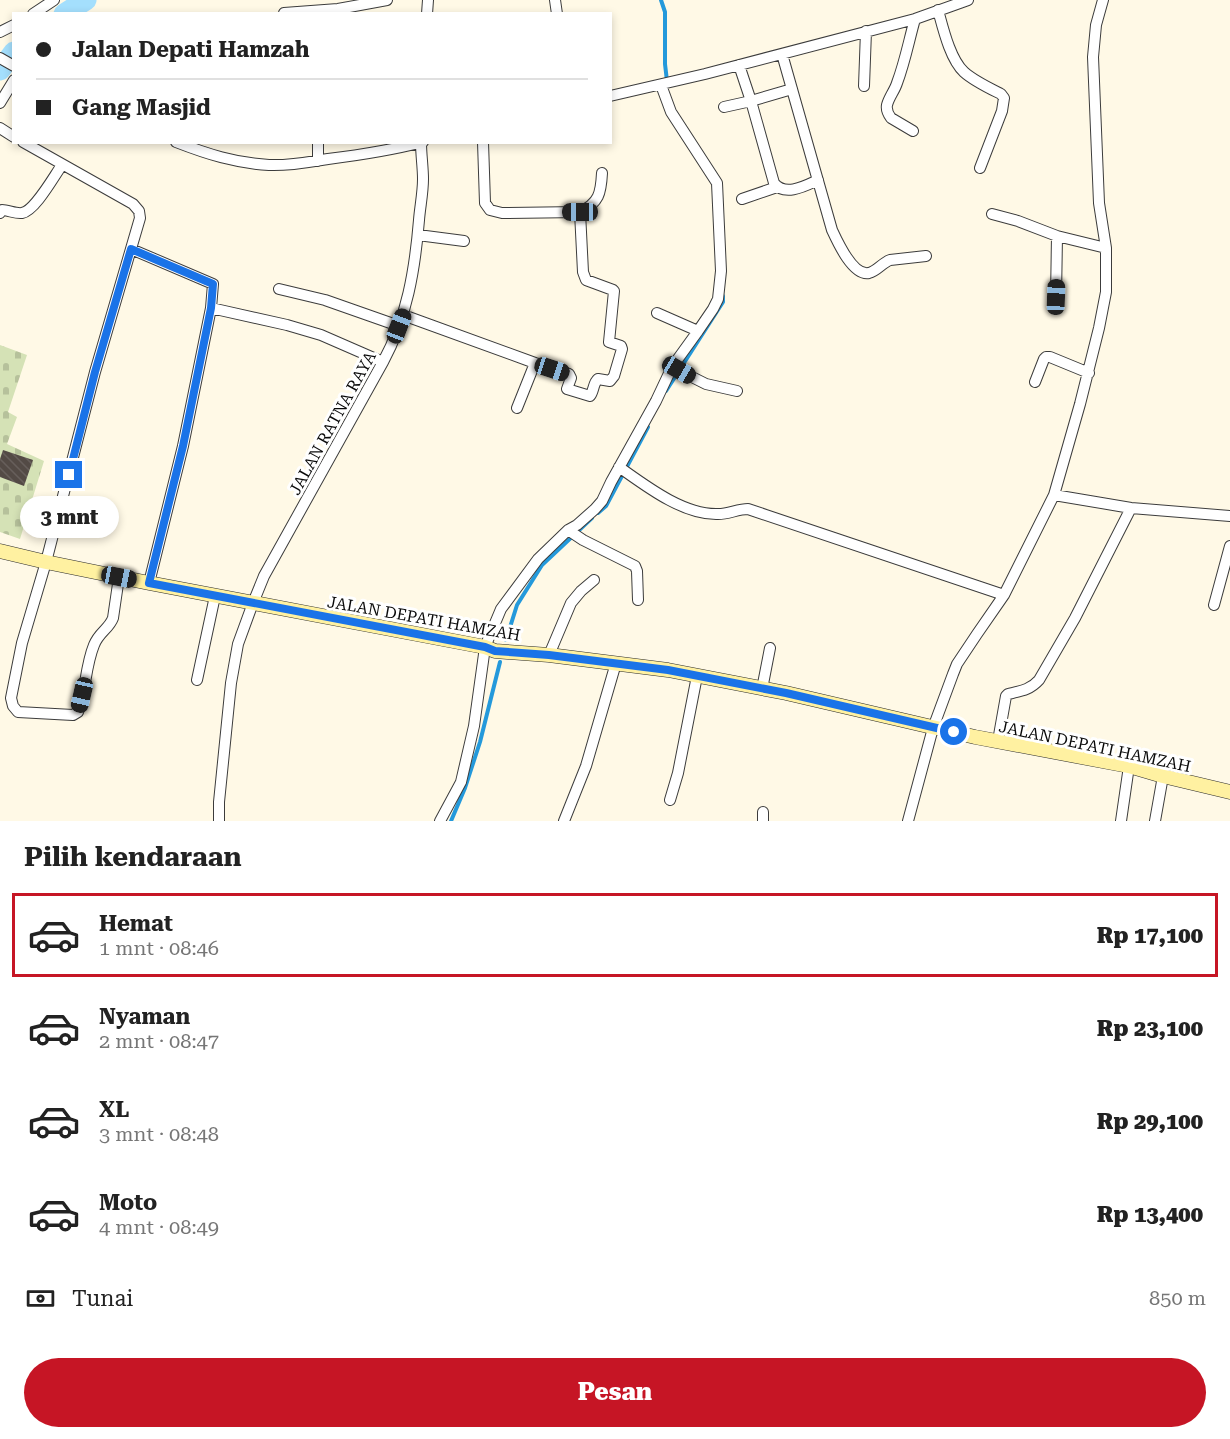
<!DOCTYPE html>
<html lang="id">
<meta charset="utf-8">
<style>
:root{--surface:#fff;--page:#f2f2f2;--text:#222;--muted:#767676;--line:#e0e0e0;--accent:#c61525}
body{margin:0;font-family:"Roboto Serif",serif;background:var(--page);color:var(--text);height:100vh;display:flex;flex-direction:column;font-size:22px;white-space:nowrap}
*{box-sizing:border-box;margin:0}
p{font-size:20px;color:var(--muted)}
.icon{flex:none;width:33px;height:33px;fill:none;stroke:currentColor;stroke-width:2;stroke-linecap:round;stroke-linejoin:round}
.map{position:relative;height:821px;overflow:hidden}
.panel{display:flex;flex-direction:column;background:var(--surface);flex:1}
.panel>*{flex:none}
.guide{position:absolute;left:12px;top:12px;width:600px;height:132px;border-radius:0px;box-shadow:0 3px 9px #0003;display:grid;align-content:center;height:132px;padding:0 24px;background:var(--surface)}
.end{position:absolute;width:27px;height:27px;margin:-14px;border:8px solid #1a73e8;background:#fff;box-shadow:0 0 0 3px #fff}
.from{border-radius:50%}
.bubble{position:absolute;height:42px;border-radius:21px;background:var(--surface);box-shadow:0 3px 9px #0003;font-size:20px;font-weight:800;line-height:42px;text-align:center}
.car{position:absolute;width:18px;height:36px;margin:-18px -9px;border-radius:8px;box-shadow:0 0 4px 2px #0007;background:linear-gradient(#222 24%,#8ab4d8 0 40%,#222 0 76%,#8ab4d8 0 86%,#222 0)}
.guide b{display:flex;align-items:center;gap:21px;height:57px;font-size:22px}
.guide b+b{border-top:2px solid var(--line)}
.guide i{width:15px;height:15px;background:var(--text)}
ul{padding:0;list-style:none}
li{display:flex;align-items:center;gap:18px;height:84px;margin:0 12px 9px;padding:0 12px;border:3px solid transparent;border-radius:0px}
li div{flex:1}
li b{display:block;font-size:22px}
li em{font-style:normal;font-weight:800}
li.selected{border-color:var(--accent)}
li>.icon{width:54px;height:54px;stroke-width:1.5}
h2{padding:0 24px;font-size:27px;line-height:72px}
.pay{display:flex;align-items:center;gap:15px;height:66px;padding:0 24px;font-size:22px}
.pay p{margin-inline-start:auto}
.button{display:flex;gap:12px;margin-top:auto;padding:12px 24px}
.button a{flex:1;height:69px;border-radius:36px;background:var(--accent);color:#fff;font-size:24px;font-weight:800;line-height:69px;text-align:center}
.map>svg:first-child{display:block}
.cemetery{fill:url(#cemetery-stones)}
.lines{fill:none;stroke-linecap:round;stroke-linejoin:round}
.stream{stroke:#2499db;stroke-width:4}
.river{stroke:#a4dffd;stroke-width:21}
.building{fill:url(#building-back-hatch)}
.street-casing{stroke:#3c3c3c;stroke-width:12}
.secondary-casing{stroke:#2b2b2b;stroke-width:15}
.street{stroke:#fff;stroke-width:10}
.secondary{stroke:#fff1a1;stroke-width:14}
.route{stroke:#1a73e8;stroke-width:8}
.labels{text-anchor:middle;stroke-width:6;stroke-linejoin:round;paint-order:stroke}
.street-label{font-size:16px;fill:#090909;stroke:#fff}
</style>
<div class="map">
<svg width="1230" height="821" viewBox="0 0 1230 821">
<defs>
<pattern id="cemetery-stones" width="16" height="16" patternUnits="userSpaceOnUse" patternTransform="scale(1.5)"><rect width="16" height="16" fill="#d5e2b6"/><path d="M2 7V4a2 2 0 0 1 4 0v3zM10 15v-3a2 2 0 0 1 4 0v3z" fill="#b6c19b"/></pattern>
<pattern id="building-back-hatch" width="6" height="6" patternUnits="userSpaceOnUse" patternTransform="scale(1.5)"><rect width="6" height="6" fill="#534a45"/><path d="M-1 5l2 2M0 0l6 6M5-1l2 2" fill="none" stroke="#675f5b"/></pattern>
</defs>
<rect width="100%" height="100%" fill="#fff9e6"/>
<path class="cemetery" d="M0 345 27 355 8 412 17 417 7 444 44 461 20 539 0 532Z"/>
<g class="lines">
<path class="stream" d="M661 0 665 12V64L667 81
M666 391 723 302V296
M598 513 606 506 648 427
M506 640 517 605 542 565 592 518
M451 821 465 788 480 742 500 662"/>
<path class="river" d="M64 14 86 0
M0 70 14 52"/>
</g>
<path class="building" d="M3 450 33 460 24 486 0 477V459Z"/>
<g class="lines">
<defs>
<path id="street" d="M555 0 557 14
M938 10C943 28 950 59 964 72 974 81 989 88 1001 94L1004 98 1002 111 980 168
M284 13 338 9 387 0
M33 14 54 0
M427 14 428 0
M0 32 14 25
M782 54 832 230C838 243 853 276 869 273 877 271 882 263 890 260L926 256
M0 58 14 66
M739 65 751 101 774 183C785 197 805 186 818 180
M864 86 866 31
M610 96 705 74 915 19 968 0
M0 103 14 80
M724 107 751 101 792 89
M0 128 14 137
M913 131 891 118C888 114 886 110 887 105 889 97 895 90 897 83 905 62 909 40 915 19
M23 142 133 204 139 211 140 218 95 372 46 562 22 643 11 698 13 706 18 712 73 715 78 712C86 691 85 667 94 645 99 632 109 629 113 618L119 577
M176 142C207 154 235 163 269 165 289 166 309 162 328 159 360 155 392 150 423 142
M318 142V161
M483 142 485 203 490 210 502 213 580 212C599 203 601 193 602 173
M742 199 777 187
M0 213 2 210C8 210 16 214 22 213 35 211 54 176 62 165
M992 214 1018 221 1057 236 1106 248
M418 235 464 241
M131 249 213 284 211 308 183 446 149 583
M279 289 325 300 399 326
M1053 307 1056 297 1057 236
M211 308 287 325 321 335 383 362
M657 313 698 331
M403 315 535 363 569 374 571 378 567 389 590 396C594 391 593 383 598 379L610 381 614 376 622 349 621 346 609 342 614 291 613 290 586 280 583 272 580 212
M672 367 706 384 737 391
M1035 382 1044 359 1046 357H1050L1089 373
M517 408 535 363
M619 467C646 486 682 514 716 514 727 515 737 509 748 509L1004 595
M1054 495 1131 508 1230 516
M568 530 583 540 635 566 637 571 638 600
M1214 605 1230 546
M549 655 571 603 581 591 594 580
M197 680 215 596
M762 689 770 648
M998 741 1006 696 1008 694C1021 691 1030 690 1039 680L1075 618 1131 508
M670 800 678 773 697 676
M763 812V821
M219 821V802L231 683 238 644 253 603 264 576 383 362C407 318 415 269 419 220 420 207 423 193 423 179 423 167 421 155 421 142
M440 821 461 782 474 726 485 647 501 609 538 559 568 530 577 525 595 509 602 501 611 482 656 401 672 367 698 331 713 309 718 299 721 271 717 183 671 112 661 85
M564 821 586 766 616 663
M908 821 933 728 953 674 957 664 977 634 1004 595 1054 495 1080 404 1099 328 1106 292V248L1099 203 1093 57 1096 25 1103 0
M1121 821 1129 766
M1155 821 1163 776"/>
<path id="secondary" d="M0 551 46 562 149 583 485 647 495 651 549 655 668 670 786 693 975 737 1129 766 1163 776 1230 792"/>
</defs>
<use href="#street" class="street-casing"/>
<use href="#secondary" class="secondary-casing"/>
<use href="#street" class="street"/>
<use href="#secondary" class="secondary"/>
</g>
<g class="lines">
<path class="route" d="M69 475 95 372 131 249 213 284 211 308 183 446 149 583 485 647 495 651 549 655 668 670 786 693 954 732"/>
</g>
<g class="labels">
<g class="street-label">
<text transform="translate(332 423) rotate(-61)" y="6">JALAN RATNA RAYA</text>
<text transform="translate(424 618) rotate(10)" y="6">JALAN DEPATI HAMZAH</text>
<text transform="translate(1095 746) rotate(12)" y="6">JALAN DEPATI HAMZAH</text>
</g>
</g>
</svg>
<i class="end from" style="left:954px;top:732px"></i>
<i class="end" style="left:69px;top:475px"></i>
<div class="bubble" style="left:20px;top:496px;width:99px">3 mnt</div>
<i class="car" style="left:580px;top:212px;rotate:270deg"></i>
<i class="car" style="left:1056px;top:297px;rotate:2deg"></i>
<i class="car" style="left:399px;top:326px;rotate:21deg"></i>
<i class="car" style="left:552px;top:369px;rotate:108deg"></i>
<i class="car" style="left:679px;top:370px;rotate:120deg"></i>
<i class="car" style="left:119px;top:577px;rotate:101deg"></i>
<i class="car" style="left:82px;top:695px;rotate:193deg"></i>
<div class="guide">
<b><i class="from"></i>Jalan Depati Hamzah</b>
<b><i></i>Gang Masjid</b>
</div>
</div>
<section class="panel">
<h2>Pilih kendaraan</h2>
<ul>
<li class="selected"><svg class="icon" aria-label="car" viewBox="0 0 24 24"><path d="M5 17H2v-5l4-1 3-4h7l3 4 3 1v5h-3M9 17h6M6 11h13"/><circle cx="7" cy="17" r="2"/><circle cx="17" cy="17" r="2"/></svg><div><b>Hemat</b><p>1 mnt · 08:46</p></div><em>Rp 17,100</em></li>
<li><svg class="icon" aria-label="car" viewBox="0 0 24 24"><path d="M5 17H2v-5l4-1 3-4h7l3 4 3 1v5h-3M9 17h6M6 11h13"/><circle cx="7" cy="17" r="2"/><circle cx="17" cy="17" r="2"/></svg><div><b>Nyaman</b><p>2 mnt · 08:47</p></div><em>Rp 23,100</em></li>
<li><svg class="icon" aria-label="car" viewBox="0 0 24 24"><path d="M5 17H2v-5l4-1 3-4h7l3 4 3 1v5h-3M9 17h6M6 11h13"/><circle cx="7" cy="17" r="2"/><circle cx="17" cy="17" r="2"/></svg><div><b>XL</b><p>3 mnt · 08:48</p></div><em>Rp 29,100</em></li>
<li><svg class="icon" aria-label="car" viewBox="0 0 24 24"><path d="M5 17H2v-5l4-1 3-4h7l3 4 3 1v5h-3M9 17h6M6 11h13"/><circle cx="7" cy="17" r="2"/><circle cx="17" cy="17" r="2"/></svg><div><b>Moto</b><p>4 mnt · 08:49</p></div><em>Rp 13,400</em></li>
</ul>
<div class="pay"><svg class="icon" aria-label="cash" viewBox="0 0 24 24"><path d="M3 7h18v10H3z"/><circle cx="12" cy="12" r="2"/></svg>Tunai<p>850 m</p></div>
<div class="button"><a>Pesan</a></div>
</section>
